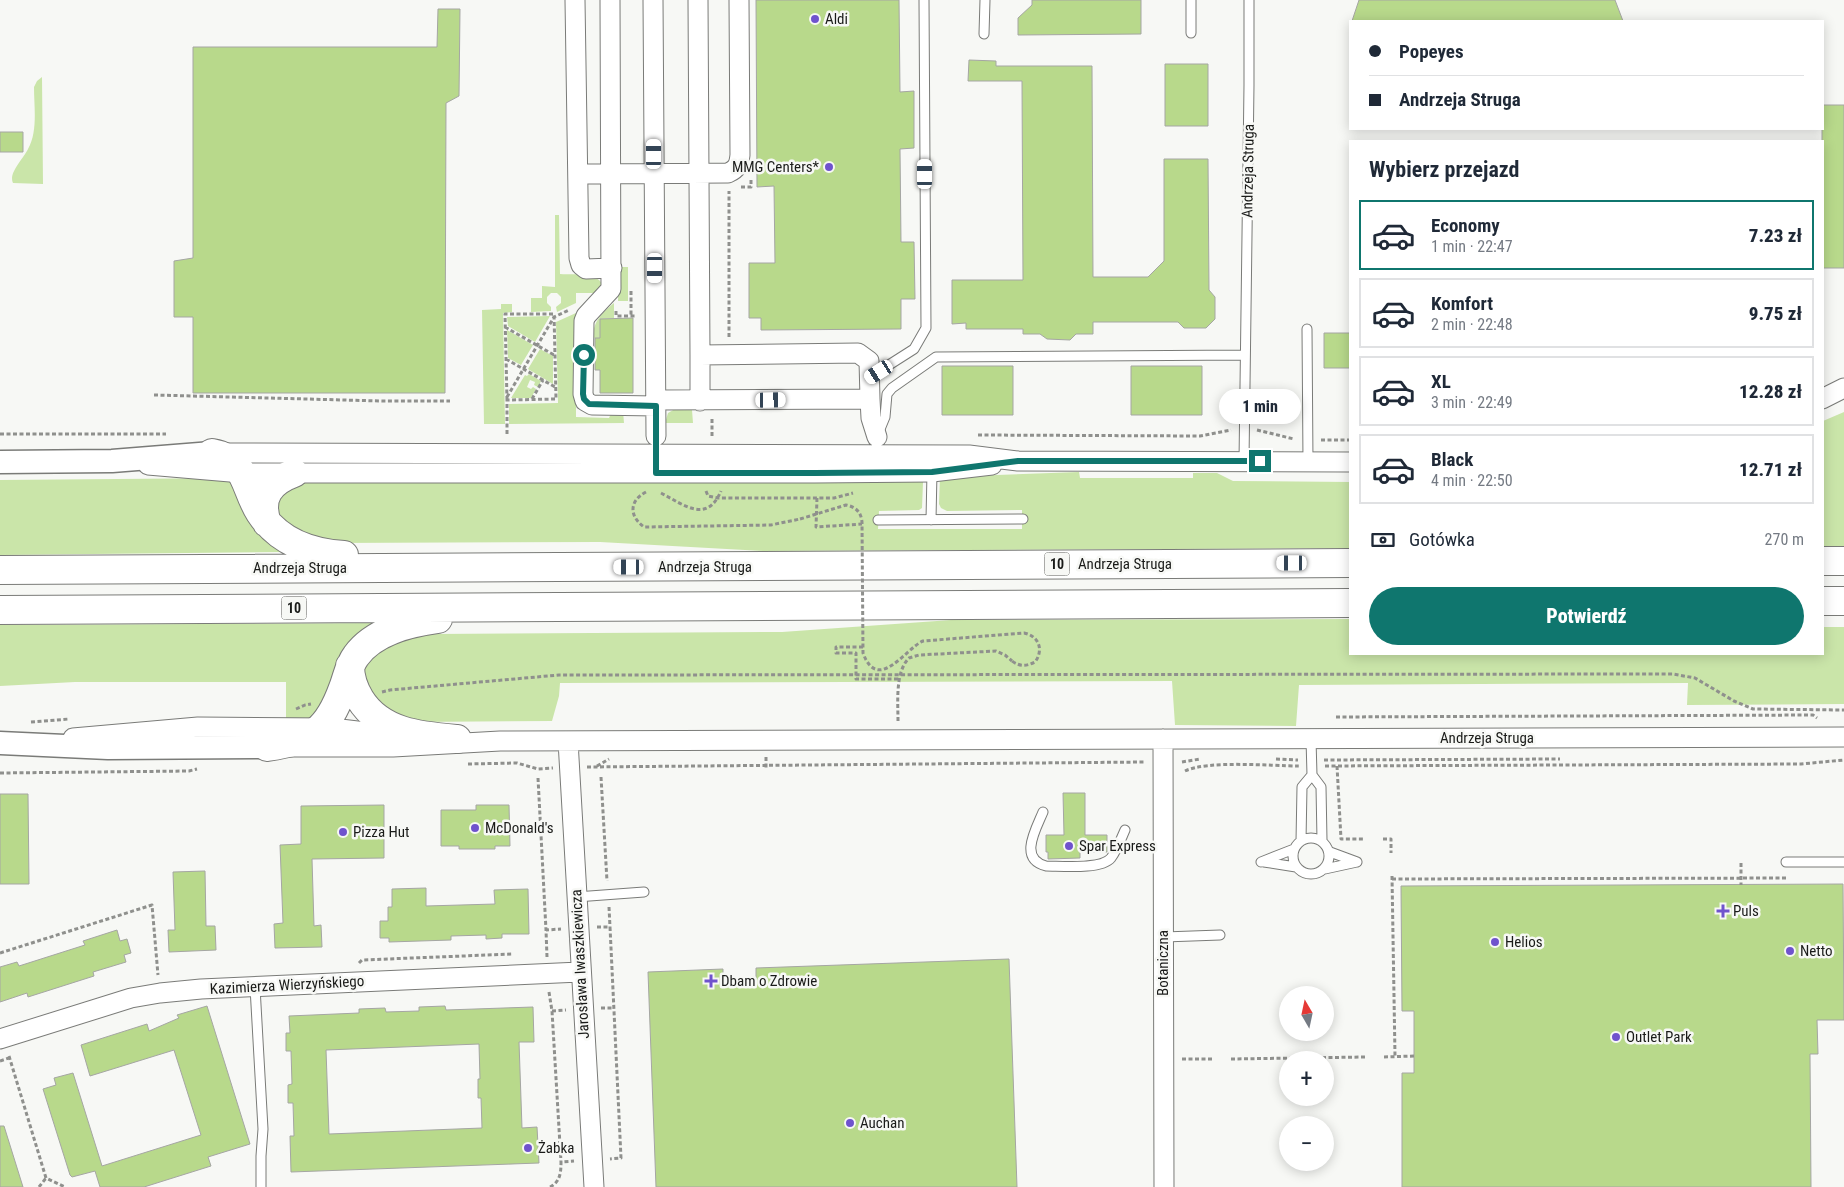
<!DOCTYPE html>
<html lang="pl">
<meta charset="utf-8">
<style>
:root{--surface:#fff;--page:#f6f6f7;--text:#1f2937;--muted:#747a83;--line:#e0e1e3;--accent:#0f766e}
body{margin:0;font-family:"Roboto Condensed",sans-serif;background:var(--page);color:var(--text);height:100vh;display:flex;flex-direction:column;font-size:19px;white-space:nowrap}
*{box-sizing:border-box;margin:0}
p{font-size:16px;color:var(--muted)}
.icon{flex:none;width:28px;height:28px;fill:none;stroke:currentColor;stroke-width:2;stroke-linecap:round;stroke-linejoin:round}
.map{position:relative;flex:1;overflow:hidden}
.side{position:absolute;left:1349px;top:140px;width:475px;height:515px;display:flex;flex-direction:column;background:var(--surface);border-radius:0px;box-shadow:0 2px 12px #0003}
.side>*{flex:none}
.hud{position:absolute;left:1349px;top:20px;width:475px;height:110px;border-radius:0px;box-shadow:0 2px 12px #0003;display:grid;align-content:center;height:110px;padding:0 20px;background:var(--surface)}
.needle{width:32px;rotate:351deg}
.tools{position:absolute;left:1279px;top:986px;display:grid;gap:10px}
.tools a{display:grid;place-items:center;width:55px;height:55px;border-radius:50%;background:var(--surface);box-shadow:0 2px 12px #0003;font-size:25px}
.end{position:absolute;width:22px;height:22px;margin:-11px;border:6px solid #0f766e;background:#fff;box-shadow:0 0 0 2px #fff}
.from{border-radius:50%}
.bubble{position:absolute;height:35px;border-radius:18px;background:var(--surface);box-shadow:0 2px 12px #0003;font-size:16px;font-weight:800;line-height:35px;text-align:center}
.car{position:absolute;width:15px;height:30px;margin:-15px -8px;border-radius:6px;box-shadow:0 0 4px 1px #0007;background:linear-gradient(#fff 24%,#345 0 40%,#fff 0 76%,#345 0 86%,#fff 0)}
.hud b{display:flex;align-items:center;gap:18px;height:48px;font-size:19px}
.hud b+b{border-top:1px solid var(--line)}
.hud i{width:12px;height:12px;background:var(--text)}
ul{padding:0;list-style:none}
li{display:flex;align-items:center;gap:15px;height:70px;margin:0 10px 8px;padding:0 10px;border:2px solid var(--line);border-radius:0px}
li div{flex:1}
li b{display:block;font-size:19px}
li em{font-style:normal;font-weight:800}
li.active{border-color:var(--accent)}
li>.icon{width:45px;height:45px;stroke-width:1.5}
h2{padding:0 20px;font-size:22px;line-height:60px}
.pay{display:flex;align-items:center;gap:12px;height:55px;padding:0 20px;font-size:19px}
.pay p{margin-inline-start:auto}
.primary-button{display:flex;gap:10px;margin-top:auto;padding:10px 20px}
.primary-button a{flex:1;height:58px;border-radius:30px;background:var(--accent);color:#fff;font-size:20px;font-weight:800;line-height:58px;text-align:center}
.map>svg:first-child{display:block}
.green{fill:#cae5a9}
.building{fill:#b8d98b;stroke:#a5a6a3;fill-rule:evenodd}
.lines{fill:none;stroke-linecap:round;stroke-linejoin:round}
.service-casing{stroke:#7a7b78;stroke-width:11}
.minor-casing{stroke:#7a7b78;stroke-width:21}
.tertiary-casing{stroke:#7a7b78;stroke-width:25}
.primary-casing{stroke:#7a7b78;stroke-width:30}
.path{stroke:#8f908d;stroke-width:3;stroke-dasharray:4 2.5;stroke-linecap:butt}
.service{stroke:#fff;stroke-width:9}
.minor{stroke:#fff;stroke-width:19}
.tertiary{stroke:#fff;stroke-width:22}
.primary{stroke:#fff;stroke-width:28}
.path-bridge{stroke:#8f908d;stroke-width:3;stroke-dasharray:4 2.5;stroke-linecap:butt}
.route{stroke:#0f766e;stroke-width:6}
.poi-dot{fill:#6f53cd;stroke:#f7f8f5;stroke-width:2}
.labels{text-anchor:middle;stroke-width:5;stroke-linejoin:round;paint-order:stroke}
.shield{fill:#f7f8f5;stroke:#5c5d5b;stroke-width:1}
.shield-label{font-size:14px;font-weight:bold;fill:#1a1b19}
.poi-label{font-size:15px;fill:#1a1b19;stroke:#f7f8f5;text-anchor:start}
.street-label{font-size:15px;fill:#1a1b19;stroke:#f7f8f5}
</style>
<div class="map">
<svg width="1844" height="1187" viewBox="0 0 1844 1187">
<rect width="100%" height="100%" fill="#f7f8f5"/>
<path class="green" d="M42 77 43 184 13 183C8 173 24 158 28 149 38 131 34 107 34 87L37 81Z
M555 215H559L560 274C573 275 596 271 603 285L595 293H576V303L557 312 556 307 561 303V297L557 293H551L547 297V303L551 307V311L531 312V298H542V286L555 287Z
M619 267H628V301H618Z
M614 303V318L600 319V338H593C593 321 602 313 614 303Z
M501 304H512V312L503 313 505 424H484L482 310 501 309Z
M576 313V417L609 418 612 411H623L624 423 509 424V404L558 403 556 322Z
M550 316 535 342 508 326 507 317Z
M507 330 533 345 521 365 508 358Z
M540 349 553 356V384L528 369Z
M529 374 541 381 538 387 534 385 535 382 530 380 527 387 531 389 533 387 536 389 531 398H511L525 375 527 376Z
M675 409 692 410 693 423H665L668 413Z
M1844 412V546H1823V421Z
M1079 472 1080 478H1193V473H1217L1233 481 1350 482V548L763 551 600 542 330 543 292 534 276 512C281 486 289 485 313 479L922 478 923 482 922 508 919 510 879 511 878 529H1022V510L947 511 941 508 939 504 940 477Z
M235 478 284 552 0 555V480Z
M1350 619V654H1822L1823 627H1844V704L1687 705 1688 683 1299 685 1296 726 1175 725 1172 681 560 683 559 696 552 721 410 722 377 707 362 672 363 663 390 639 433 634 782 632 951 620Z
M374 623 376 625 317 719H286V682H75L0 686V625Z"/>
<path class="building" d="M756 0H899L900 92 914 91V148L900 149 901 242H914L915 299H901V329L761 330V318H749V263H775L774 186 757 187Z
M1032 0H1141V34L1018 35V18L1032 5Z
M1359 0H1615L1623 21H1352Z
M438 9H460L459 96 446 103 445 393H193V317H174V261L193 258V47H437Z
M969 60 996 61V66H1092L1093 277H1148L1164 261V159H1208L1209 290 1215 297V319L1206 328H1184L1178 322H1093V334H1076L1070 340 1047 339 1040 334H1023V329H966V323L952 324V280H1023L1022 81H968Z
M1165 64H1208V126H1165Z
M1822 105H1844V268H1822Z
M0 132H23V152H0Z
M633 318V393H600V370H595V338H600V319Z
M1324 333H1350V368H1324Z
M942 366H1013V415H942Z
M1131 366H1202V415H1131Z
M1063 793H1085V835H1107V852H1080V858L1048 859V852H1046V835H1064Z
M0 794H28L29 884H0Z
M384 805V858L312 859 314 926 321 925 322 947 275 948 274 924 283 923 280 845 301 844V806Z
M476 805H509L510 846H495V849H459V846H441V810H476Z
M205 871 206 926H215L216 950 169 952 168 930H175L173 872Z
M1843 884 1844 1020H1817L1818 1054H1810L1811 1187H1402V1073H1414V1011H1402L1401 886Z
M426 888V906L495 904 494 890 528 889 529 934H502V938L486 939V935L451 936V940L389 942V938H380V921H388V907H392V889Z
M117 930 120 941 127 939 131 953 124 955 126 962 93 972 94 976 28 997 27 993 0 1002V967L17 962 19 966 85 945 83 941Z
M1009 959 1017 1187H656L648 972 723 969V984L756 983V968Z
M207 1006 250 1144 208 1157 211 1166 144 1187H100L95 1171 72 1177 70 1175 43 1089 56 1085 54 1078 73 1073 102 1166 201 1135 174 1050 90 1076 81 1045 147 1024 149 1031 179 1018 177 1015Z
M445 1006 446 1010 533 1007 534 1042H519L522 1128 537 1127 539 1163 291 1172 290 1136H294L293 1103H288V1085L292 1084 291 1051H286V1033H290L289 1016 359 1013V1009L385 1008 386 1012 419 1011V1007ZM479 1044 480 1079H478V1098H481L482 1128 329 1134 326 1050Z
M0 1126H4L23 1187H0Z"/>
<g class="lines">
<defs>
<path id="service" d="M1191 33V0
M984 34 985 0
M1307 329 1308 462
M870 377 914 349 926 328 924 0
M878 434 885 417 887 394 892 388 936 357 1245 355
M1244 461 1249 85V0
M878 520 1023 519
M931 520 932 472
M1311 739 1312 775 1321 787 1322 840
M1043 812C1036 829 1018 859 1046 866 1061 866 1101 870 1111 858 1117 850 1121 839 1125 830
M1293 856a18 18 0 1 1 36 0a18 18 0 1 1-36 0Z
M1301 841 1302 787 1312 775
M1330 852 1357 862
M1261 862 1294 849
M1264 862 1296 867
M1786 862H1844
M1325 869 1357 862
M576 897 644 892
M1164 937 1220 935
M255 987 263 1129 261 1156V1187"/>
<path id="minor" d="M575 0 579 258 581 265 586 269 612 268
M610 0 611 289 586 316 584 321 583 394 585 401 592 405 656 406
M653 0 656 436
M698 0 700 355 858 353 869 361 870 399
M578 174 728 173C737 169 739 165 740 155L739 0
M700 355V401
M1822 399 1844 388
M656 400 870 399 871 418 877 437
M219 453 969 455 1018 461 1350 462
M148 465 242 473H815L932 472 992 465
M73 738 198 727 332 728 399 736
M1163 739 1164 1187
M568 741 594 1187
M291 747H393L500 741 1844 737
M0 1039 131 998 160 993 201 989 580 972"/>
<path id="tertiary" d="M0 462 112 461 212 453
M0 743 108 748 267 747"/>
<path id="primary" d="M212 453C247 459 244 488 260 513 279 542 311 553 344 555
M267 523C258 497 270 482 294 473
M1822 561H1844
M0 570 1350 563
M1822 601H1844
M0 610 1350 603
M350 666C350 678 354 689 360 699 381 733 421 736 457 739
M267 747C312 740 327 732 343 688 347 678 349 665 356 656 374 631 409 623 438 619"/>
</defs>
<use href="#service" class="service-casing"/>
<use href="#minor" class="minor-casing"/>
<use href="#tertiary" class="tertiary-casing"/>
<use href="#primary" class="primary-casing"/>
<path class="path" d="M741 187H751V180
M631 291V316
M616 311V316H637
M505 327 554 355
M729 337V191
M506 359 555 387
M154 395 382 401H450
M507 397 554 317 569 310
M532 399 543 380
M507 400 505 314H554L556 399 507 400V435
M1257 430 1294 439
M0 434H166
M978 435 1200 436 1231 430
M712 436V418
M1321 440H1350
M706 491 708 496 718 498H834L853 493
M646 492C629 501 629 516 644 527L771 525 800 519
M661 493C684 505 707 524 721 491
M817 498 816 527 862 524
M863 647H836V653H856V679H900
M382 692 390 690 559 675 1673 674 1695 678 1734 701 1753 709 1844 710
M296 709 305 705 311 704
M1336 717 1813 715 1817 718
M898 721C898 702 895 672 909 658L919 655 996 651 1005 655 1012 661
M31 722 69 719
M766 757V770
M1276 759 1298 760
M1324 760 1560 759
M1182 762 1200 759
M468 764 517 763 538 769 553 768
M597 766 609 759
M1325 766 1801 764 1844 760
M1337 766 1341 839H1365
M587 767 1145 762
M1185 771C1208 760 1271 766 1299 766
M0 773 189 771 197 769
M601 777 607 881
M538 778 546 930
M1383 839H1391V853
M1741 863V885
M1392 876 1395 1056
M1392 879 1788 878
M609 907 610 927
M597 927H610L621 1158 610 1159
M0 953 152 905 158 975
M547 957 546 930 561 929
M359 963 362 960 513 954
M549 992 552 1011 561 1162
M601 1008H614
M552 1011 566 1010
M9 1056 46 1178 65 1187
M1384 1057 1414 1056
M1182 1059H1213
M1231 1059 1365 1057
M0 1061 9 1058
M39 1187 46 1178
M550 1187C560 1182 561 1173 561 1162L574 1161"/>
<use href="#service" class="service"/>
<use href="#minor" class="minor"/>
<use href="#tertiary" class="tertiary"/>
<use href="#primary" class="primary"/>
<path class="path-bridge" d="M800 519 846 505C856 507 861 512 862 522L863 653C878 694 906 648 923 641L1024 633C1039 636 1044 650 1035 662 1027 666 1020 667 1012 661"/>
</g>
<g class="lines">
<path class="route" d="M584 355 583 394 584 399 589 404 656 406V473H815L932 472 1018 461H1260"/>
</g>
<g class="poi-dot">
<circle cx="815" cy="19" r="5"/>
<circle cx="829" cy="167" r="5"/>
<circle cx="475" cy="828" r="5"/>
<circle cx="343" cy="832" r="5"/>
<circle cx="1069" cy="846" r="5"/>
<path d="M1720.5 903.5h5v5h5v5h-5v5h-5v-5h-5v-5h5z"/>
<circle cx="1495" cy="942" r="5"/>
<circle cx="1790" cy="951" r="5"/>
<path d="M708.5 973.5h5v5h5v5h-5v5h-5v-5h-5v-5h5z"/>
<circle cx="1616" cy="1037" r="5"/>
<circle cx="850" cy="1123" r="5"/>
<circle cx="528" cy="1148" r="5"/>
</g>
<g class="labels">
<g class="shield">
<rect x="1044.5" y="552.5" width="25" height="23" rx="4"/>
<rect x="281.5" y="596.5" width="25" height="23" rx="4"/>
</g>
<g class="shield-label">
<text x="1057" y="569">10</text>
<text x="294" y="613">10</text>
</g>
<g class="poi-label">
<text x="825" y="24">Aldi</text>
<text x="819" y="172" text-anchor="end">MMG Centers*</text>
<text x="485" y="833">McDonald's</text>
<text x="353" y="837">Pizza Hut</text>
<text x="1079" y="851">Spar Express</text>
<text x="1733" y="916">Puls</text>
<text x="1505" y="947">Helios</text>
<text x="1800" y="956">Netto</text>
<text x="721" y="986">Dbam o Zdrowie</text>
<text x="1626" y="1042">Outlet Park</text>
<text x="860" y="1128">Auchan</text>
<text x="538" y="1153">Żabka</text>
</g>
<g class="street-label">
<text transform="translate(1248 171) rotate(-89)" y="5">Andrzeja Struga</text>
<text x="1125" y="569">Andrzeja Struga</text>
<text x="705" y="572">Andrzeja Struga</text>
<text x="300" y="573">Andrzeja Struga</text>
<text x="1487" y="743">Andrzeja Struga</text>
<text transform="translate(1163 963) rotate(-90)" y="5">Botaniczna</text>
<text transform="translate(580 964) rotate(-93)" y="5">Jarosława Iwaszkiewicza</text>
<text transform="translate(287 985) rotate(-3)" y="5">Kazimierza Wierzyńskiego</text>
</g>
</g>
</svg>
<div class="tools">
<a><svg class="needle" viewBox="-14 -14 28 28"><path d="M0-13l5 13h-10z" fill="#e53935"/><path d="M0 13l5-13h-10z" fill="#747a83"/></svg></a>
<a>+</a>
<a>−</a>
</div>
<i class="end from" style="left:584px;top:355px"></i>
<i class="end" style="left:1260px;top:461px"></i>
<div class="bubble" style="left:1219px;top:389px;width:82px">1 min</div>
<i class="car" style="left:654px;top:154px;rotate:0deg"></i>
<i class="car" style="left:925px;top:174px;rotate:0deg"></i>
<i class="car" style="left:655px;top:268px;rotate:180deg"></i>
<i class="car" style="left:879px;top:372px;rotate:238deg"></i>
<i class="car" style="left:771px;top:400px;rotate:89deg"></i>
<i class="car" style="left:1292px;top:563px;rotate:270deg"></i>
<i class="car" style="left:629px;top:567px;rotate:270deg"></i>
<div class="hud">
<b><i class="from"></i>Popeyes</b>
<b><i></i>Andrzeja Struga</b>
</div>
<section class="side">
<h2>Wybierz przejazd</h2>
<ul>
<li class="active"><svg class="icon" aria-label="car" viewBox="0 0 24 24"><path d="M5 17H2v-5l4-1 3-4h7l3 4 3 1v5h-3M9 17h6M6 11h13"/><circle cx="7" cy="17" r="2"/><circle cx="17" cy="17" r="2"/></svg><div><b>Economy</b><p>1 min · 22:47</p></div><em>7.23 zł</em></li>
<li><svg class="icon" aria-label="car" viewBox="0 0 24 24"><path d="M5 17H2v-5l4-1 3-4h7l3 4 3 1v5h-3M9 17h6M6 11h13"/><circle cx="7" cy="17" r="2"/><circle cx="17" cy="17" r="2"/></svg><div><b>Komfort</b><p>2 min · 22:48</p></div><em>9.75 zł</em></li>
<li><svg class="icon" aria-label="car" viewBox="0 0 24 24"><path d="M5 17H2v-5l4-1 3-4h7l3 4 3 1v5h-3M9 17h6M6 11h13"/><circle cx="7" cy="17" r="2"/><circle cx="17" cy="17" r="2"/></svg><div><b>XL</b><p>3 min · 22:49</p></div><em>12.28 zł</em></li>
<li><svg class="icon" aria-label="car" viewBox="0 0 24 24"><path d="M5 17H2v-5l4-1 3-4h7l3 4 3 1v5h-3M9 17h6M6 11h13"/><circle cx="7" cy="17" r="2"/><circle cx="17" cy="17" r="2"/></svg><div><b>Black</b><p>4 min · 22:50</p></div><em>12.71 zł</em></li>
</ul>
<div class="pay"><svg class="icon" aria-label="cash" viewBox="0 0 24 24"><path d="M3 7h18v10H3z"/><circle cx="12" cy="12" r="2"/></svg>Gotówka<p>270 m</p></div>
<div class="primary-button"><a>Potwierdź</a></div>
</section>
</div>
